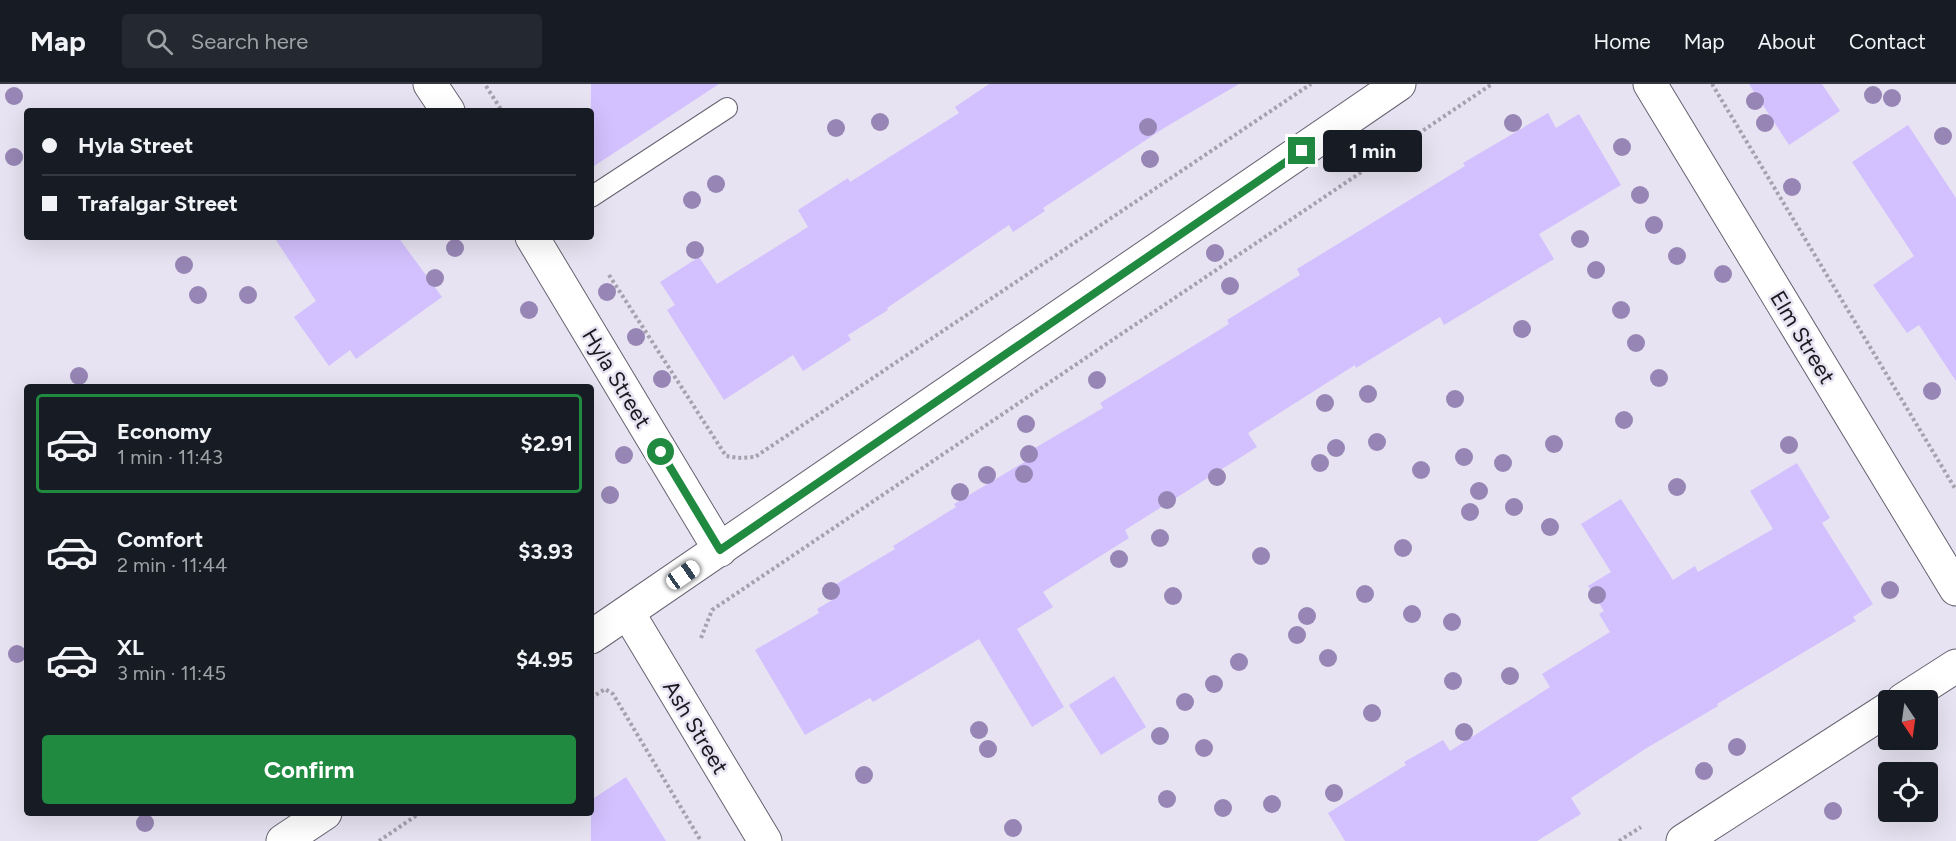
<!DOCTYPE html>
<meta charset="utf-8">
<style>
:root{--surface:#171b24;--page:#242831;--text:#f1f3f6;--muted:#9ea1a6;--line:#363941;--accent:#208a41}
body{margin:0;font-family:Figtree,sans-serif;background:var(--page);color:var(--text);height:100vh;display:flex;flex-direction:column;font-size:22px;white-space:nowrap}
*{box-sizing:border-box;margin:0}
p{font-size:20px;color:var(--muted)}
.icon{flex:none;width:33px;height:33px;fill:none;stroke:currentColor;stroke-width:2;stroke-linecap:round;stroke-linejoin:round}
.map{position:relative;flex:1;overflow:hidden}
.side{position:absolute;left:24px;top:300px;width:570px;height:432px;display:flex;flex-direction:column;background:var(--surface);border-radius:6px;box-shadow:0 6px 24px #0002}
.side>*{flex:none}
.guide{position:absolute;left:24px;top:24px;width:570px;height:132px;border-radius:6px;box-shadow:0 6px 24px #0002;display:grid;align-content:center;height:132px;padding:0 18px;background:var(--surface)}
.needle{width:39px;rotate:167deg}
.fabs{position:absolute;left:1878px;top:606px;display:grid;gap:12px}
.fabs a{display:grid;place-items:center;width:60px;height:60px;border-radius:6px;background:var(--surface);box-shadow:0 6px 24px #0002;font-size:30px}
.end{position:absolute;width:27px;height:27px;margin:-14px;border:8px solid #208a41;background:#fff;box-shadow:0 0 0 3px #fff}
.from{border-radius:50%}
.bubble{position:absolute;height:42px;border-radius:6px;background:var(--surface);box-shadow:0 6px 24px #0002;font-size:20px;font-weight:700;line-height:42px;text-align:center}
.car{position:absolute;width:18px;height:36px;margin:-18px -9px;border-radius:8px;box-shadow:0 0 4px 2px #0007;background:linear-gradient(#fff 24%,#345 0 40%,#fff 0 76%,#345 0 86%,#fff 0)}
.guide b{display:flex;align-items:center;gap:21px;height:57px;font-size:22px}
.guide b+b{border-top:2px solid var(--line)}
.guide i{width:15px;height:15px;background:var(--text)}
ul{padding:10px 0 0;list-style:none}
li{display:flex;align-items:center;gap:18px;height:99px;margin:0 12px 9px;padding:0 6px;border:3px solid transparent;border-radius:6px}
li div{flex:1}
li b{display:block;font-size:22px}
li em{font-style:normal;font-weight:700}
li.current{border-color:var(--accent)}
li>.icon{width:54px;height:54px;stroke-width:1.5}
.primary-button{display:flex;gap:12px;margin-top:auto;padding:12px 18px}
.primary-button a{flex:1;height:69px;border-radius:6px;background:var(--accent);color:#fff;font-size:24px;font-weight:700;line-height:69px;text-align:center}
header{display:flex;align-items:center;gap:36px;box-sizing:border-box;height:84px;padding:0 30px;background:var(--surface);border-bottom:2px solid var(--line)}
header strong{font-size:28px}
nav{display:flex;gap:33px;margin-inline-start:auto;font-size:21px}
.search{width:420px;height:54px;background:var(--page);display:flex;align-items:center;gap:15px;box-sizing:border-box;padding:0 21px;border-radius:6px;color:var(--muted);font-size:22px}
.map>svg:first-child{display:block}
.building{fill:#d3c0fe}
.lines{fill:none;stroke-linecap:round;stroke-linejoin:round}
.service-casing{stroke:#676371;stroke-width:22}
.minor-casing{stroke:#676371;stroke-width:35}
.secondary-casing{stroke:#676371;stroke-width:35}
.path{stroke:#a5a2ae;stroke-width:4;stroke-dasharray:3 3;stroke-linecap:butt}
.service{stroke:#fff;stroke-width:20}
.minor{stroke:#fff;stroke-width:33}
.secondary{stroke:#fff;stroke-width:33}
.tree{fill:#9786b5}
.route{stroke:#208a41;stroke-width:8}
.labels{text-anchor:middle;stroke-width:5;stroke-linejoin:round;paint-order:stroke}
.street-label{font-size:22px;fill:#1b191f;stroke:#e7e3f2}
</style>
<header>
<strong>Map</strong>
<div class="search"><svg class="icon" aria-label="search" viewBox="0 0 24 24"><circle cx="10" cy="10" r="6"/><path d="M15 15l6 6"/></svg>Search here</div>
<nav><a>Home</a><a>Map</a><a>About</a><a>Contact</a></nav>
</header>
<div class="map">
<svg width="1956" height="757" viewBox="0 0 1956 757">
<rect width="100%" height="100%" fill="#e7e3f2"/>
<path class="building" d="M591 0H719L591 84Z
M989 0H1239L1164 44 1043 124 1045 127 1013 148 1009 141 887 224 888 226 848 251 851 256 803 287 793 271 724 316 667 226 675 221 660 198 699 173 717 200 808 143 798 126 848 94 850 98 959 29 955 23Z
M1749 0H1822L1840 27 1789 61Z
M1548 29 1556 44 1579 30 1621 101 1539 150 1554 175 1444 241 1440 233 1356 284 1355 281 1248 349 1257 363 1125 446 1129 454 1043 508 1053 523 1017 545 1064 623 1032 643 979 555 873 618 870 614 805 651 755 566 819 529 817 525 839 512 833 502 895 465 893 462 956 423 954 420 1026 377 1023 371 1103 324 1100 319 1229 240 1227 236 1300 191 1297 185 1465 82 1463 79Z
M1908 41 1956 114V297L1919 241 1907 249 1873 201 1914 172 1852 78Z
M274 153H398L442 213 356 275 350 266 329 282 294 233 316 217Z
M1797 379 1830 434 1822 439 1873 520 1853 533 1856 537 1717 620 1718 622 1645 665 1571 714 1581 730 1537 757H1345L1328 729 1406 681 1404 678 1443 656 1450 667 1550 603 1542 590 1610 548 1599 530 1604 527 1588 502 1611 488 1581 440 1621 415 1673 496 1695 482 1698 488 1773 445 1750 407Z
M1114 592 1146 643 1101 671 1069 621Z
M626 693 666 757H591V716Z"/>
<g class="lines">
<defs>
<path id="service" d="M591 113 727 24"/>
<path id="minor" d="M430 0 448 27
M1650 0 1956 505
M532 153 720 466
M628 529 765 757
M1903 616 1956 582
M1683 757 1888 625"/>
<path id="secondary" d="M591 553 1399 0
M283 757 325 729"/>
</defs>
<use href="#service" class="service-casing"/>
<use href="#minor" class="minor-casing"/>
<use href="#secondary" class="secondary-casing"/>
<path class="path" d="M1712 0 1956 406
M486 2 502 27
M609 191 726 372 738 374 755 373 1311 0
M701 554 712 526 1492 0
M591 614 605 605 613 610 701 757
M379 757 420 729
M1619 757 1641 743"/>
<use href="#service" class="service"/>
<use href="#minor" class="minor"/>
<use href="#secondary" class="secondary"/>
</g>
<g class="tree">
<circle cx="1873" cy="11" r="9"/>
<circle cx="14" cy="12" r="9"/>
<circle cx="1892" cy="14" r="9"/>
<circle cx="1755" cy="17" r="9"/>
<circle cx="880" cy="38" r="9"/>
<circle cx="1513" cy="39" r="9"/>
<circle cx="1765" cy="39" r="9"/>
<circle cx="1148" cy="43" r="9"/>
<circle cx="836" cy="44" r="9"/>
<circle cx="1943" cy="52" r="9"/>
<circle cx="1622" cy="63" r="9"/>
<circle cx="14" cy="73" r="9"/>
<circle cx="1150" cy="75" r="9"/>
<circle cx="716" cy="100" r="9"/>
<circle cx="1792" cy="103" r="9"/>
<circle cx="1640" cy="111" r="9"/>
<circle cx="692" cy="116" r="9"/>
<circle cx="1654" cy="141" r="9"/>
<circle cx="1580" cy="155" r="9"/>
<circle cx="455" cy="164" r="9"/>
<circle cx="695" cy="166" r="9"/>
<circle cx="1215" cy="169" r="9"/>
<circle cx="1677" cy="172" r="9"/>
<circle cx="184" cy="181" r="9"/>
<circle cx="1596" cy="186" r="9"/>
<circle cx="1723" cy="190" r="9"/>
<circle cx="435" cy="194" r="9"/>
<circle cx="1230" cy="202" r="9"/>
<circle cx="607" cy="208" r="9"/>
<circle cx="198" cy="211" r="9"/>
<circle cx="248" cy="211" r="9"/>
<circle cx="529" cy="226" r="9"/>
<circle cx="1621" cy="226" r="9"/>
<circle cx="1522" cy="245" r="9"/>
<circle cx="636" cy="253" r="9"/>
<circle cx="1636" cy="259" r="9"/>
<circle cx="79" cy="292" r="9"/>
<circle cx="1659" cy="294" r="9"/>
<circle cx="662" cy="295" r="9"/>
<circle cx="1097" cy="296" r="9"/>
<circle cx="1932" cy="307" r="9"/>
<circle cx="1368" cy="310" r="9"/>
<circle cx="1455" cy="315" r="9"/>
<circle cx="1325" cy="319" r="9"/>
<circle cx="1624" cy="336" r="9"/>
<circle cx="1026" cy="340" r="9"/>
<circle cx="1377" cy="358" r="9"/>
<circle cx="1554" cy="360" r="9"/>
<circle cx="1789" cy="361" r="9"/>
<circle cx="1336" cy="364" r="9"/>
<circle cx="1029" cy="370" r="9"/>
<circle cx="624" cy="371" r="9"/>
<circle cx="1464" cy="373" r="9"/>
<circle cx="1320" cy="379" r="9"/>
<circle cx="1503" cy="379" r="9"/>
<circle cx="1421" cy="386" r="9"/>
<circle cx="1024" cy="390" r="9"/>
<circle cx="987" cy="391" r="9"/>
<circle cx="1217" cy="393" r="9"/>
<circle cx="1677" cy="403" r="9"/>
<circle cx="1479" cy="407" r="9"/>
<circle cx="960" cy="408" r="9"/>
<circle cx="610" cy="411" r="9"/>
<circle cx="1167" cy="416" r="9"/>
<circle cx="1514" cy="423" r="9"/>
<circle cx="1470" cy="428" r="9"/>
<circle cx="1550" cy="443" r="9"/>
<circle cx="1160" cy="454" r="9"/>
<circle cx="1403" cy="464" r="9"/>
<circle cx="1261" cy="472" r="9"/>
<circle cx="1119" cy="475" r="9"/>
<circle cx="1890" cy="506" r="9"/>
<circle cx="831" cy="507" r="9"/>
<circle cx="1365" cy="510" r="9"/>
<circle cx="1597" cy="511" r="9"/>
<circle cx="1173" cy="512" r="9"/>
<circle cx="1412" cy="530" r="9"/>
<circle cx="1307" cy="532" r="9"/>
<circle cx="1452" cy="538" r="9"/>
<circle cx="1297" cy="551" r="9"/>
<circle cx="17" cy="570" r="9"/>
<circle cx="1328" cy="574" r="9"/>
<circle cx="1239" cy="578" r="9"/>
<circle cx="1510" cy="592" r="9"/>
<circle cx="1453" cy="597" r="9"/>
<circle cx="1214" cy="600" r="9"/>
<circle cx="1185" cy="618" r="9"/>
<circle cx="1372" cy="629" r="9"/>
<circle cx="979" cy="646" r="9"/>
<circle cx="1464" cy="648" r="9"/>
<circle cx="1160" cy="652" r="9"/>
<circle cx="1737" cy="663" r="9"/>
<circle cx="1204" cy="664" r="9"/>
<circle cx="988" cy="665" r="9"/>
<circle cx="1704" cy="687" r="9"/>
<circle cx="864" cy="691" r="9"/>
<circle cx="1334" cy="709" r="9"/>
<circle cx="1167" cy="715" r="9"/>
<circle cx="1272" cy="720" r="9"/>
<circle cx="1223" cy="724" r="9"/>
<circle cx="1833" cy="727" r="9"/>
<circle cx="145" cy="739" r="9"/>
<circle cx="1013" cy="744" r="9"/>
</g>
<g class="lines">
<path class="route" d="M661 368 720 466 1302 67"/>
</g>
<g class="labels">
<g class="street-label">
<text transform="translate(1803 253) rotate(59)" y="8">Elm Street</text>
<text transform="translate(617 294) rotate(59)" y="8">Hyla Street</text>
<text transform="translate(696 643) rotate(59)" y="8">Ash Street</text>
</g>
</g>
</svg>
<div class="fabs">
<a><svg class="needle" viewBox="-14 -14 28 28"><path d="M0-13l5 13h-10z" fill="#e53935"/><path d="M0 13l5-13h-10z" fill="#9ea1a6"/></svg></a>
<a><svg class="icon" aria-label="locate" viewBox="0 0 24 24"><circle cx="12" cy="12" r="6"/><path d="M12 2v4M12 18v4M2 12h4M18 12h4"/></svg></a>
</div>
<i class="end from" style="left:661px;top:368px"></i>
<i class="end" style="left:1302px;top:67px"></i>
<div class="bubble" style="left:1323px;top:46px;width:99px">1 min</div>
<i class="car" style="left:683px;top:491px;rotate:55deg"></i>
<div class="guide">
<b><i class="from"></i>Hyla Street</b>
<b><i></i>Trafalgar Street</b>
</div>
<section class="side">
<ul>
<li class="current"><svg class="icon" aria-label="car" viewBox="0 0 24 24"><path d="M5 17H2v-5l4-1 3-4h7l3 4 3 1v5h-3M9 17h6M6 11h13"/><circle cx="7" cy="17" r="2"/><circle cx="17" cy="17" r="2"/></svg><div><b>Economy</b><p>1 min · 11:43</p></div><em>$2.91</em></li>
<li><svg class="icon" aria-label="car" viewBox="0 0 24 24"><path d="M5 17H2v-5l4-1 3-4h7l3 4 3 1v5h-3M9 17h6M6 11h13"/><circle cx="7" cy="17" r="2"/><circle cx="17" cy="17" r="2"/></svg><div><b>Comfort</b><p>2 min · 11:44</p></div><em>$3.93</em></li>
<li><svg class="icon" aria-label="car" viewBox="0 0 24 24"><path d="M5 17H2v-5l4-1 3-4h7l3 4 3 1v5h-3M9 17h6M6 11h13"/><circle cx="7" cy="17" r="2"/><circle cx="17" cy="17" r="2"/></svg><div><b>XL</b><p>3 min · 11:45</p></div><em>$4.95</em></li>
</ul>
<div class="primary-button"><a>Confirm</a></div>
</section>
</div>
